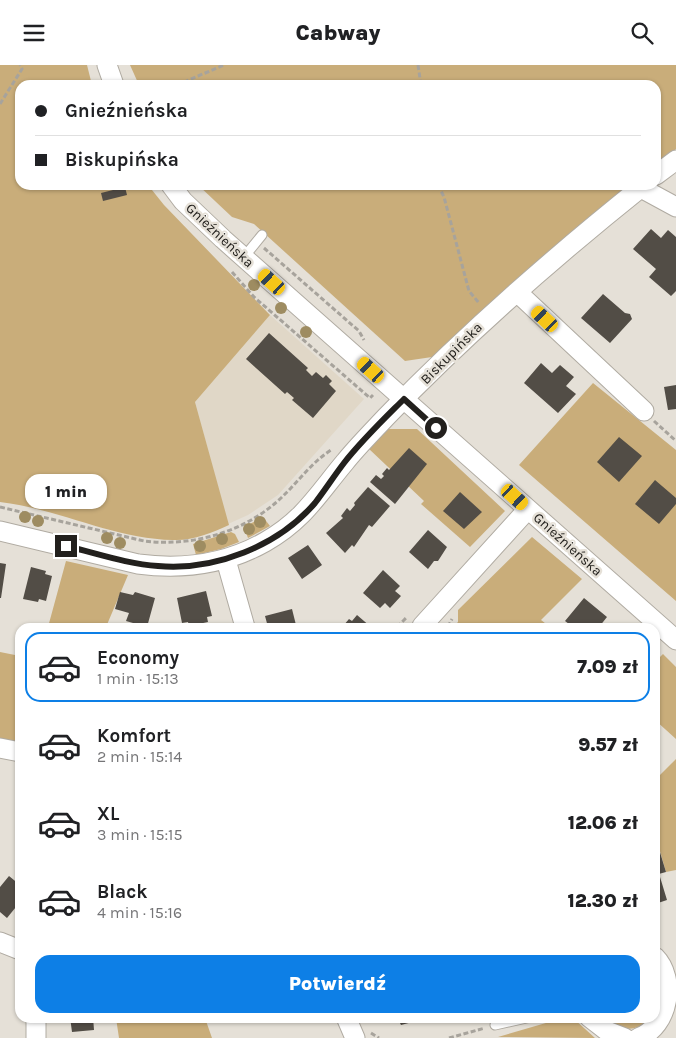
<!DOCTYPE html>
<html lang="pl">
<meta charset="utf-8">
<style>
:root{--surface:#fff;--page:#f6f6f6;--text:#202124;--muted:#757577;--line:#e0e0e0;--accent:#0d7fe6}
body{margin:0;font-family:Karla,sans-serif;background:var(--page);color:var(--text);height:100vh;display:flex;flex-direction:column;font-size:19px;white-space:nowrap}
*{box-sizing:border-box;margin:0}
p{font-size:16px;color:var(--muted)}
.icon{flex:none;width:28px;height:28px;fill:none;stroke:currentColor;stroke-width:2;stroke-linecap:round;stroke-linejoin:round}
.map{position:relative;flex:1;overflow:hidden}
.panel{position:absolute;left:15px;top:558px;width:645px;height:400px;display:flex;flex-direction:column;background:var(--surface);border-radius:15px;box-shadow:0 1px 4px #0004}
.panel>*{flex:none}
.guide{position:absolute;left:15px;top:15px;width:646px;height:110px;border-radius:15px;box-shadow:0 1px 4px #0004;display:grid;align-content:center;height:110px;padding:0 20px;background:var(--surface)}
.end{position:absolute;width:22px;height:22px;margin:-11px;border:6px solid #22201d;background:#fff;box-shadow:0 0 0 2px #fff}
.from{border-radius:50%}
.bubble{position:absolute;height:35px;border-radius:15px;background:var(--surface);box-shadow:0 1px 4px #0004;font-size:16px;font-weight:800;line-height:35px;text-align:center}
.car{position:absolute;width:15px;height:30px;margin:-15px -8px;border-radius:6px;box-shadow:0 0 4px 1px #0007;background:linear-gradient(#f5c518 24%,#345 0 40%,#f5c518 0 76%,#345 0 86%,#f5c518 0)}
.guide b{display:flex;align-items:center;gap:18px;height:48px;font-size:19px}
.guide b+b{border-top:1px solid var(--line)}
.guide i{width:12px;height:12px;background:var(--text)}
ul{padding:9px 0 0;list-style:none}
li{display:flex;align-items:center;gap:15px;height:70px;margin:0 10px 8px;padding:0 10px;border:2px solid transparent;border-radius:15px}
li div{flex:1}
li b{display:block;font-size:19px}
li em{font-style:normal;font-weight:800}
li.on{border-color:var(--accent)}
li>.icon{width:45px;height:45px;stroke-width:1.5}
.cta{display:flex;gap:10px;margin-top:auto;padding:10px 20px}
.cta a{flex:1;height:58px;border-radius:15px;background:var(--accent);color:#fff;font-size:20px;font-weight:800;line-height:58px;text-align:center}
header{display:flex;justify-content:space-between;align-items:center;height:65px;padding:0 20px;background:var(--surface);font-size:22px;font-weight:800}
.map>svg:first-child{display:block}
.built{fill:#e0d7c7}
.green{fill:#c9ad7a}
.building{fill:#524d46}
.lines{fill:none;stroke-linecap:round;stroke-linejoin:round}
.service-casing{stroke:#b0aba2;stroke-width:11}
.minor-casing{stroke:#b0aba2;stroke-width:21}
.path{stroke:#a7a39c;stroke-width:3;stroke-dasharray:5 2.5;stroke-linecap:butt}
.service{stroke:#fff;stroke-width:9}
.minor{stroke:#fff;stroke-width:19}
.tree{fill:#9e8c61}
.route{stroke:#22201d;stroke-width:6}
.labels{text-anchor:middle;stroke-width:5;stroke-linejoin:round;paint-order:stroke}
.street-label{font-size:14px;fill:#22201d;stroke:#e5e0d7}
</style>
<header><svg class="icon" aria-label="menu" viewBox="0 0 24 24"><path d="M4 6h16M4 12h16M4 18h16"/></svg>Cabway<svg class="icon" aria-label="search" viewBox="0 0 24 24"><circle cx="10" cy="10" r="6"/><path d="M15 15l6 6"/></svg></header>
<div class="map">
<svg width="676" height="973" viewBox="0 0 676 973">
<rect width="100%" height="100%" fill="#e5e0d7"/>
<path class="built" d="M270 250 364 334 278 430 248 450 228 459 195 337Z"/>
<path class="green" d="M0 0H87L92 20H20V120H148L164 140 270 250 195 337 229 460C212 468 192 476 173 475 114 474 59 444 0 437Z
M130 0H676V84L656 101V20H139Z
M198 120H634L432 292 405 296 254 159 232 152Z
M593 318 676 385V536L519 400Z
M385 364H417L505 446 470 482 421 439 424 436 368 383Z
M263 452 270 461 248 473 244 462Z
M231 467 235 469 239 477 221 484 196 490 193 479Z
M532 472 582 514 541 555 550 562H453L458 557V545Z
M66 496 128 510 106 562H48Z
M0 587 20 591V681L0 674Z
M663 589 676 602V674L655 655V597Z
M676 694V805L666 807 655 769V715Z
M116 953H205L212 973H119Z
M573 953 595 973 498 972 563 953Z
M600 953H652C630 971 623 963 600 953Z"/>
<path class="building" d="M125 122 127 130 103 136 101 128Z
M651 164 661 173 668 165 676 172V226L671 231 649 212 656 204 633 184Z
M603 229 625 248 630 249 632 254 610 278 581 253Z
M269 268 308 303 306 305 312 311 316 307 323 313 326 310 332 316 329 319 336 326 313 353 292 335 294 333 287 327 285 329 246 294Z
M541 298 552 308 560 300 574 312 566 321 576 329 558 348 524 318Z
M676 320V344L668 345 664 322Z
M619 372 642 391 619 417 597 397Z
M409 383 427 399 395 439 370 417 376 410 381 414 384 411 382 409 387 403 389 405Z
M655 415 676 433V439L659 459 635 439Z
M368 422 390 441 372 462 369 460 354 482 352 480 345 488 326 468 343 453 341 451 347 443 350 446 355 440 354 438Z
M460 427 482 447 464 464 443 446Z
M428 465 447 482 438 496H434L428 504 409 487Z
M308 480 322 500 302 514 288 493Z
M0 498 6 499 1 533H0Z
M31 502 46 506 45 509 52 511 46 536 39 534 38 537 23 534Z
M383 505 400 521 395 526 401 531 390 543 385 538 380 543 363 528Z
M206 526 212 551 207 552 208 557 189 561 188 557 182 558 177 533Z
M120 527 133 530 135 527 155 533 147 562 126 556 129 548 115 544Z
M584 533 607 552 599 562H573L565 556Z
M292 544 296 560 287 562H268L265 551Z
M357 550 371 562 343 561 349 554 352 556Z
M655 771 666 807 655 810Z
M9 811 20 820V837L7 853 0 847V822Z
M660 812 667 835 655 839V814Z
M70 952H93L94 965 72 967Z
M397 952H419L420 955 401 960Z"/>
<g class="lines">
<defs>
<path id="service" d="M244 192 262 170
M495 960 531 952"/>
<path id="minor" d="M107 0 114 20
M656 110 676 95
M171 120 183 136 223 174 676 575
M641 123 676 142
M517 227 644 346
M0 466 138 499C183 505 226 499 265 477 304 455 318 429 345 397 357 382 372 367 386 352 466 269 554 192 644 120
M226 495 245 562
M422 561 528 444
M0 683 20 687
M0 877 20 885
M346 952 355 973
M589 952 607 966 625 973
M36 973V952
M638 973C670 961 676 913 655 892"/>
</defs>
<use href="#service" class="service-casing"/>
<use href="#minor" class="minor-casing"/>
<path class="path" d="M418 0 421 20
M177 20 224 0
M0 39 22 4 20 0
M438 120 444 132 469 226 479 238
M264 183 359 266 364 275
M232 207 254 232 370 333 373 330
M654 356 676 376
M0 442 144 476C193 482 245 467 281 433 298 417 311 398 331 385
M397 562 407 552
M448 562 452 554
M371 968 379 973
M449 973 485 963"/>
<use href="#service" class="service"/>
<use href="#minor" class="minor"/>
</g>
<g class="tree">
<circle cx="254" cy="220" r="6"/>
<circle cx="281" cy="243" r="6"/>
<circle cx="306" cy="267" r="6"/>
<circle cx="25" cy="452" r="6"/>
<circle cx="38" cy="456" r="6"/>
<circle cx="260" cy="457" r="6"/>
<circle cx="249" cy="464" r="6"/>
<circle cx="107" cy="473" r="6"/>
<circle cx="222" cy="474" r="6"/>
<circle cx="120" cy="478" r="6"/>
<circle cx="200" cy="481" r="6"/>
</g>
<g class="lines">
<path class="route" d="M66 481C96 488 127 499 158 501 215 506 278 481 315 438 325 425 334 411 344 398 362 375 383 355 404 334L436 363"/>
</g>
<g class="labels">
<g class="street-label">
<text transform="translate(220 170) rotate(43)" y="5">Gnieźnieńska</text>
<text transform="translate(451 288) rotate(-45)" y="5">Biskupińska</text>
<text transform="translate(568 479) rotate(42)" y="5">Gnieźnieńska</text>
</g>
</g>
</svg>
<i class="end from" style="left:436px;top:363px"></i>
<i class="end" style="left:66px;top:481px"></i>
<div class="bubble" style="left:25px;top:409px;width:82px">1 min</div>
<i class="car" style="left:272px;top:217px;rotate:312deg"></i>
<i class="car" style="left:545px;top:254px;rotate:313deg"></i>
<i class="car" style="left:371px;top:305px;rotate:312deg"></i>
<i class="car" style="left:515px;top:432px;rotate:132deg"></i>
<div class="guide">
<b><i class="from"></i>Gnieźnieńska</b>
<b><i></i>Biskupińska</b>
</div>
<section class="panel">
<ul>
<li class="on"><svg class="icon" aria-label="car" viewBox="0 0 24 24"><path d="M5 17H2v-5l4-1 3-4h7l3 4 3 1v5h-3M9 17h6M6 11h13"/><circle cx="7" cy="17" r="2"/><circle cx="17" cy="17" r="2"/></svg><div><b>Economy</b><p>1 min · 15:13</p></div><em>7.09 zł</em></li>
<li><svg class="icon" aria-label="car" viewBox="0 0 24 24"><path d="M5 17H2v-5l4-1 3-4h7l3 4 3 1v5h-3M9 17h6M6 11h13"/><circle cx="7" cy="17" r="2"/><circle cx="17" cy="17" r="2"/></svg><div><b>Komfort</b><p>2 min · 15:14</p></div><em>9.57 zł</em></li>
<li><svg class="icon" aria-label="car" viewBox="0 0 24 24"><path d="M5 17H2v-5l4-1 3-4h7l3 4 3 1v5h-3M9 17h6M6 11h13"/><circle cx="7" cy="17" r="2"/><circle cx="17" cy="17" r="2"/></svg><div><b>XL</b><p>3 min · 15:15</p></div><em>12.06 zł</em></li>
<li><svg class="icon" aria-label="car" viewBox="0 0 24 24"><path d="M5 17H2v-5l4-1 3-4h7l3 4 3 1v5h-3M9 17h6M6 11h13"/><circle cx="7" cy="17" r="2"/><circle cx="17" cy="17" r="2"/></svg><div><b>Black</b><p>4 min · 15:16</p></div><em>12.30 zł</em></li>
</ul>
<div class="cta"><a>Potwierdź</a></div>
</section>
</div>
